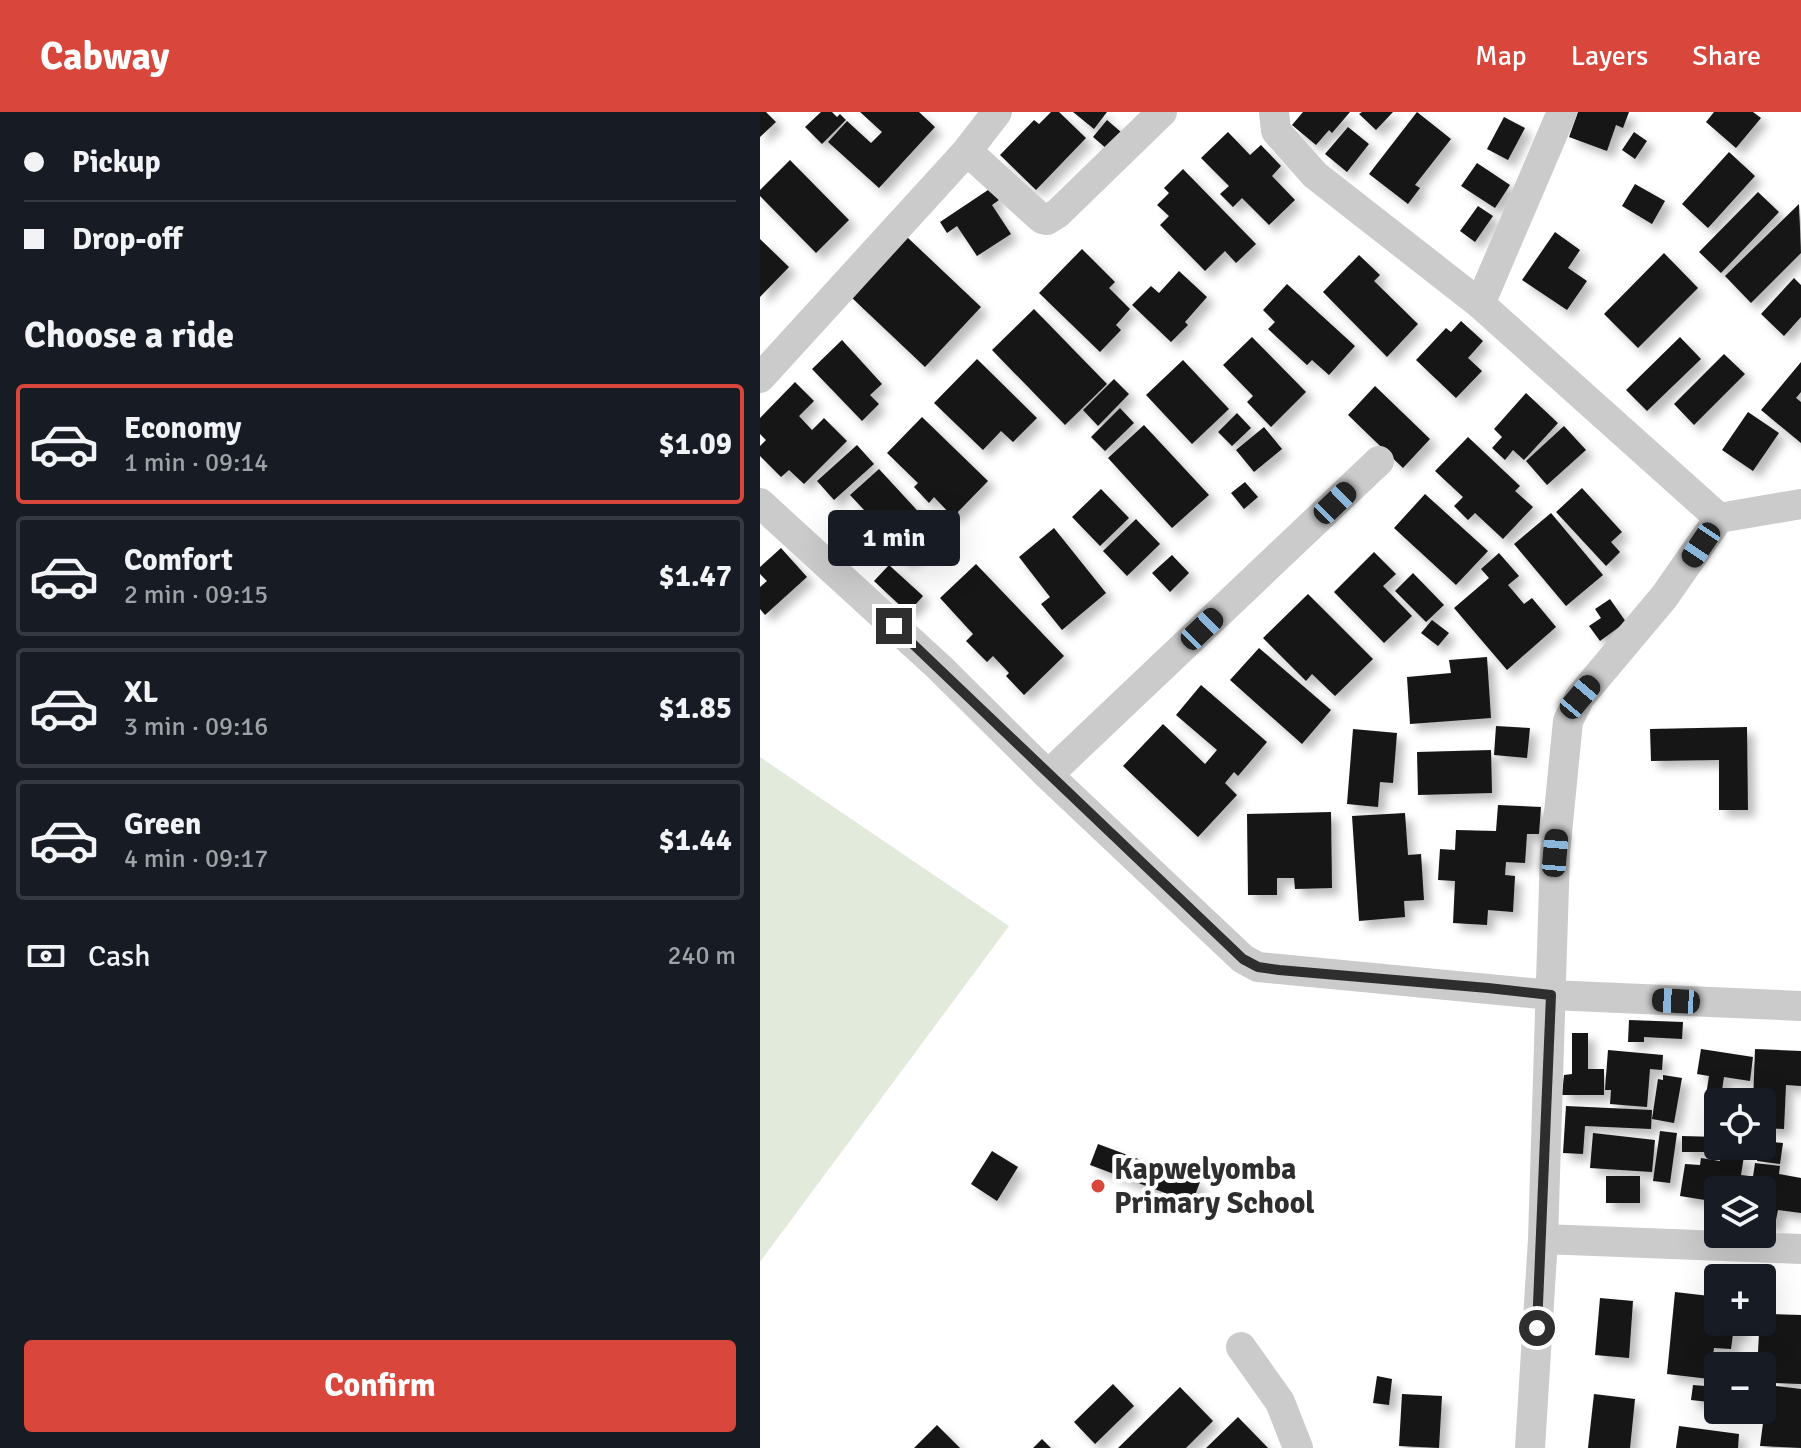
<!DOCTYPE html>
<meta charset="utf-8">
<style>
:root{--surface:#171b24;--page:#242831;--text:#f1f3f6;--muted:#9ea1a6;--line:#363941;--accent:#d9463c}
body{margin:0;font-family:Signika,sans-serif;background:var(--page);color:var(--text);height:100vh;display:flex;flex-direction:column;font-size:30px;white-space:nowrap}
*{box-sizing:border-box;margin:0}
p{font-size:26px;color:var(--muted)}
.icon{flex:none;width:44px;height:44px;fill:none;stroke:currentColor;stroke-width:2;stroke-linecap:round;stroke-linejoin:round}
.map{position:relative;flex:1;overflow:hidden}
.sheet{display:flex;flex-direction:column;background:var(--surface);width:760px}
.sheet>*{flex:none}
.banner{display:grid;align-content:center;height:176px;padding:0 24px;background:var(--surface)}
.controls{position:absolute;left:944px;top:976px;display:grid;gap:16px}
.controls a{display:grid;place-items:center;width:72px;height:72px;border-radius:8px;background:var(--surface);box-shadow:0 8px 32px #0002;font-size:40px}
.end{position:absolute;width:36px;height:36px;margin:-18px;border:10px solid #2e2e2e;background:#fff;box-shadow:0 0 0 4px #fff}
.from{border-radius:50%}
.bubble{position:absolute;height:56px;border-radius:8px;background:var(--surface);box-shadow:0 8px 32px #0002;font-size:26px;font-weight:700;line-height:56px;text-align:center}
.car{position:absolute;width:24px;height:48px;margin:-24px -12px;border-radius:10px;box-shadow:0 0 6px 2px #0007;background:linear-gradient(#222 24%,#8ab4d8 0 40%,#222 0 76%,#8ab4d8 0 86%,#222 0)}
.banner b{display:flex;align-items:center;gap:28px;height:76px;font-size:30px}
.banner b+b{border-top:2px solid var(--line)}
.banner i{width:20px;height:20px;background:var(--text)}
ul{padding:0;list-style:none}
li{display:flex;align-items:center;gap:24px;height:120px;margin:0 16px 12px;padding:0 8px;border:4px solid var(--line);border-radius:8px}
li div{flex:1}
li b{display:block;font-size:30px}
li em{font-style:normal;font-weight:700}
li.current{border-color:var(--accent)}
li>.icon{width:72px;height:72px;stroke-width:1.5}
h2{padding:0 24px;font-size:36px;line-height:96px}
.pay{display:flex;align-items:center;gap:20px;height:88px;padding:0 24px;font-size:30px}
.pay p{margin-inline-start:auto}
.action{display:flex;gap:16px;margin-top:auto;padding:16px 24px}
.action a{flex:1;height:92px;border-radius:8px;background:var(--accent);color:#fff;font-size:32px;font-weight:700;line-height:92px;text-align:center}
header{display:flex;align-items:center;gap:48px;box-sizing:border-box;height:112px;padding:0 40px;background:var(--accent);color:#fff}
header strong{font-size:38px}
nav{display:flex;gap:44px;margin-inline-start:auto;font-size:28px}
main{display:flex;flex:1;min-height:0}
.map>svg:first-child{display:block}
.green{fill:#e2eadc}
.building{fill:#151515;filter:url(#shadow)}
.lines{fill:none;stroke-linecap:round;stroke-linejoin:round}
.minor{stroke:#cbcbcb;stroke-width:30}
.route{stroke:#2e2e2e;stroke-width:10}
.poi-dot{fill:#d9463c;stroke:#fff;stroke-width:3}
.labels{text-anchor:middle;stroke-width:8;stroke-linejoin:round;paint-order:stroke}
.poi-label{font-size:30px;font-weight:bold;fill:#2e2e2e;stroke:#fff;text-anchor:start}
</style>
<header>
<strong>Cabway</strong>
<nav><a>Map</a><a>Layers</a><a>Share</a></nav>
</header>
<main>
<section class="sheet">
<div class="banner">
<b><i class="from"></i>Pickup</b>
<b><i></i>Drop-off</b>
</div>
<h2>Choose a ride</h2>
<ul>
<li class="current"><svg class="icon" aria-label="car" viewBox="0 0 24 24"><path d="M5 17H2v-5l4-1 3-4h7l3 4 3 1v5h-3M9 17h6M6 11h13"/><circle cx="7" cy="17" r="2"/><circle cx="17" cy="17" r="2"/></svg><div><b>Economy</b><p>1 min · 09:14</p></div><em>$1.09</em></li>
<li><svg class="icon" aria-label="car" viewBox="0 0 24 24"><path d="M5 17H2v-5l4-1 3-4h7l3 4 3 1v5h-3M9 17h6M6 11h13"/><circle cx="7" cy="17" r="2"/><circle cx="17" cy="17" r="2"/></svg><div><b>Comfort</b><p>2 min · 09:15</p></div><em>$1.47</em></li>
<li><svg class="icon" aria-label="car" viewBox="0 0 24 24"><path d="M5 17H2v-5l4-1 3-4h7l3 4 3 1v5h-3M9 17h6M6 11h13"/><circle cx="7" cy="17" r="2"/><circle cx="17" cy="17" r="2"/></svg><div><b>XL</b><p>3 min · 09:16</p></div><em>$1.85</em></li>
<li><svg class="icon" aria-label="car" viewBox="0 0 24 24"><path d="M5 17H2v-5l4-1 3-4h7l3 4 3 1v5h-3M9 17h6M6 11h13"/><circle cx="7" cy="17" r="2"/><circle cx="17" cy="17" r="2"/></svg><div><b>Green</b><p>4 min · 09:17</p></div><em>$1.44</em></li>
</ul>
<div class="pay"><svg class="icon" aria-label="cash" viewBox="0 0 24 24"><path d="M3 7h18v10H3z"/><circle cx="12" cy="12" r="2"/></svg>Cash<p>240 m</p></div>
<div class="action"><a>Confirm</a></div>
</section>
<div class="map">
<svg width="1041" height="1336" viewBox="0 0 1041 1336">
<defs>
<filter id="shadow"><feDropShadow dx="7" dy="7" stdDeviation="4" flood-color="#0004"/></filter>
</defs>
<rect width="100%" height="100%" fill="#fff"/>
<path class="green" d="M0 645 249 814 0 1150Z"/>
<path class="building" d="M0 0H6L16 10 0 25Z
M61 0H72L77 5 80 2 86 8 62 32 45 15Z
M100 0H159L175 15 119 76 68 30 87 9 111 31 122 20Z
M291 0H299L326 26 276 78 240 43 274 8 279 12Z
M313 0H347L334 17Z
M543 0H590L572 21 569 18 556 33 532 13Z
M602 0H633L616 18 599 2Z
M657 0 691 27 655 73 660 76 648 92 609 62Z
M818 0H869L863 16 856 13 847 39 809 25Z
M954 0H993L1001 6 976 36 946 10Z
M744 5 765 16 748 48 727 37Z
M347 8 361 20 347 37 333 25Z
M588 15 609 32 587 60 565 42Z
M468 20 490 43 501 33 521 54 512 64 535 88 509 113 482 86 473 95 460 82 469 74 441 46Z
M874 20 887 29 875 47 862 38Z
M969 40 995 64 948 116 922 92Z
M30 48 89 108 56 141 0 84V78Z
M717 51 750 73 735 96 701 74Z
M423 57 496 132 476 151 465 139 445 159 400 113 409 104 397 93 409 81 404 76Z
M875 72 905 89 892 112 862 94Z
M231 76 239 88 232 93 251 122 217 144 197 114 187 121 180 110Z
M998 80 1019 100 961 161 939 140Z
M1039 92 1041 141 991 191 965 164Z
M718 94 733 104 715 130 700 119Z
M795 120 820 138 808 156 827 169 807 198 762 168Z
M147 125 221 195 165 255 91 185Z
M0 127 29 155 0 185Z
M322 137 355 170 349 176 370 197 356 213 361 218 340 240 279 181Z
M904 141 938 176 878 236 844 202Z
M599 143 620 163 614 169 658 212 627 245 563 180Z
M419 159 447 185 425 210 428 213 411 230 372 193 391 174 399 181Z
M1034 166 1041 173V205L1024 224 1001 202Z
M527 172 595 234 569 263 552 248 547 253 508 217 515 210 503 198Z
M274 197 347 272 305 313 232 238Z
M701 209 723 229 708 246 722 259 696 286 656 248 686 216 691 220Z
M492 225 546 280 511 315 487 290 493 284 463 253Z
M920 225 941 247 887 299 866 278Z
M82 228 122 272 110 283 119 292 102 309 52 257Z
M964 242 985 262 934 313 914 292Z
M217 247 277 306 253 330 241 319 223 338 174 291Z
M423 248 469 297 432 332 386 283Z
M1041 250V280L1036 286 1041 290V331L1001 298Z
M354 267 369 282 338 314 323 298Z
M35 270 54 289 39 304 52 318 64 306 87 329 44 372 29 358 21 365 0 344V334L6 328 0 322V306Z
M615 274 670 327 643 356 588 303Z
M766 281 798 311 764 348 753 338 745 348 732 336 742 325 734 317Z
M360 296 374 311 345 339 331 325Z
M988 300 1019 321 993 359 962 338Z
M477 301 491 316 472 334 458 320Z
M162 305 228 369 193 405 174 385 169 391 154 375 158 371 127 341Z
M384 313 449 383 412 416 348 346Z
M804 314 826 338 787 373 766 349Z
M504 315 522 337 494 360 476 338Z
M708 325 760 374 755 379 773 395 743 427 715 401 708 408 694 394 703 385 675 359Z
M97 333 114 352 74 388 57 369Z
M119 357 178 421 146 450 119 421 116 423 99 405 105 399 90 383Z
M485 370 498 385 484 397 471 381Z
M822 376 862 420 851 430 860 440 846 454 796 400Z
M341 377 369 406 340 434 312 405Z
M665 382 728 439 696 473 634 416Z
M791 401 843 463 806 494 754 432Z
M376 407 400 432 367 464 343 439Z
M294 416 346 481 302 518 281 492 290 485 259 445Z
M21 436 47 465 5 503 0 497V475L7 469 0 462V455Z
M614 440 636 462 623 474 652 504 624 531 574 480Z
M739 441 759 464 748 473 764 492 772 486 796 515 747 558 694 496 729 466 721 457Z
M412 443 429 461 410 480 392 461Z
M216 452 304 544 264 583 246 564 249 561 233 544 227 550 206 529 213 522 180 486Z
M129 453 163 484 148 501 114 469Z
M653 461 684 493 666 510 635 479Z
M548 482 613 547 575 584 552 562 546 569 503 526Z
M850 487 866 510 840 529 829 514 841 506 835 497Z
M672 508 689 521 678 534 661 521Z
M499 536 571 598 542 632 470 568Z
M727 545 731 606 650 612 647 565 691 561 689 548Z
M441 573 507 630 478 664 474 660 465 671 477 683 438 725 363 654 403 612 445 652 457 638 416 603Z
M736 614 770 616 767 646 734 643Z
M987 615 988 698H959V648L891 649 890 617Z
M593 617 637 621 633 671 620 670 618 695 587 692Z
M731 638 732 681 658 683 657 640Z
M738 693 781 695 779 722H767L765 751 746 750 745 763 755 764 753 800 728 798 727 813 693 811 695 769 678 768 680 737 695 738 696 718 736 719Z
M571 700 572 776 535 777 534 766H517V783H488L487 702Z
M645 701 648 743 661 742 664 788 644 789 645 805 599 809 592 704Z
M869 908 923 910 922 927 884 925V930H868Z
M812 921H828V957H844V983H802L804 963 812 962Z
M941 937 993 945 990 969 964 965 961 985 946 983 949 964 937 962Z
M995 937 1041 939V974L1026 973 1024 1017 1002 1016V990H993Z
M848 938 903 943 902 958 890 957 887 995 850 992 851 978H845Z
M903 963 922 966 914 1011 892 1007 898 967 903 968Z
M806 994 892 998 891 1017 825 1014 823 1042 803 1041Z
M900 1019 917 1021 910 1071 893 1069Z
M833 1021 895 1028 892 1060 830 1056Z
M922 1024 958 1025V1034H968V1040H922Z
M1002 1029 1023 1031 1020 1052 997 1049Z
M338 1032 440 1070 432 1091 330 1053Z
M232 1039 258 1055 237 1089 211 1072Z
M961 1041 984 1044 981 1063 989 1064 987 1078H958V1098L944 1097 945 1088 920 1084 925 1052 940 1053 941 1046 960 1049Z
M995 1051 1020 1054 1019 1062 1041 1066V1101L1018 1098 1015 1113 1002 1111V1078H991Z
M846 1064H880V1091H846Z
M915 1180 958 1185V1210H981L980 1223 973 1222 971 1237 954 1236 952 1250 964 1252 958 1254V1268L907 1262Z
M840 1186 873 1189 869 1246 835 1243Z
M1009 1202 1041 1203V1272L1014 1271V1256H1004L1005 1240H998L999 1221H1008Z
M617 1264 632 1267 629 1293 613 1291Z
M353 1272 374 1294 335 1332 314 1310Z
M933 1273 958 1275V1291L931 1288Z
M1008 1273 1041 1277V1336L1000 1334Z
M420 1275 453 1309 426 1336H358Z
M642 1282 682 1284 679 1336 639 1334Z
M834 1282 875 1287 870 1336H828Z
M478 1305 508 1336H446Z
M177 1313 200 1336H154Z
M919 1314 979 1322 978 1336H916Z
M282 1327 291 1336H273Z"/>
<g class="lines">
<path class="minor" d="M514 0 516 19 555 63 720 192 959 406
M207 39 282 107 287 108 298 101 402 0
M720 192 802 0
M0 266 207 39 237 0
M0 391 179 555 288 663 483 847 498 855 791 883 1041 894
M288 663 619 349
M783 1127 1041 1137
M481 1235 520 1290 538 1336
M770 1336 783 1127 795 741 808 609 820 585 904 485 959 406 1041 392"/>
</g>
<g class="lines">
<path class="route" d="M134 514 483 847 498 855 519 858 728 876 791 883 777 1216"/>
</g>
<circle class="poi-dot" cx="338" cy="1074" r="8"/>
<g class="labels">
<g class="poi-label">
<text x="354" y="1067">Kapwelyomba<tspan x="354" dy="34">Primary School</tspan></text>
</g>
</g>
</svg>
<div class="controls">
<a><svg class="icon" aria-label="locate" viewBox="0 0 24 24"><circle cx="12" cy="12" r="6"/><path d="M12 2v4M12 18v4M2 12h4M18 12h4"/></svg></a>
<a><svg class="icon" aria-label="layers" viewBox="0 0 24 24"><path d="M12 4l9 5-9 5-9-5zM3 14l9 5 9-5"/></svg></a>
<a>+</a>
<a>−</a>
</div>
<i class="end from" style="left:777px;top:1216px"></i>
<i class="end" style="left:134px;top:514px"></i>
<div class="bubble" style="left:68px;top:398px;width:132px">1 min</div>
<i class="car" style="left:575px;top:391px;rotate:46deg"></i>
<i class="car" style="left:941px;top:433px;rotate:214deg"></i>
<i class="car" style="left:442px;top:517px;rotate:46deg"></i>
<i class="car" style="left:820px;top:585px;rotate:40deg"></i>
<i class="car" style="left:795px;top:741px;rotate:5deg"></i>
<i class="car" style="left:916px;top:889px;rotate:273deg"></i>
</div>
</main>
